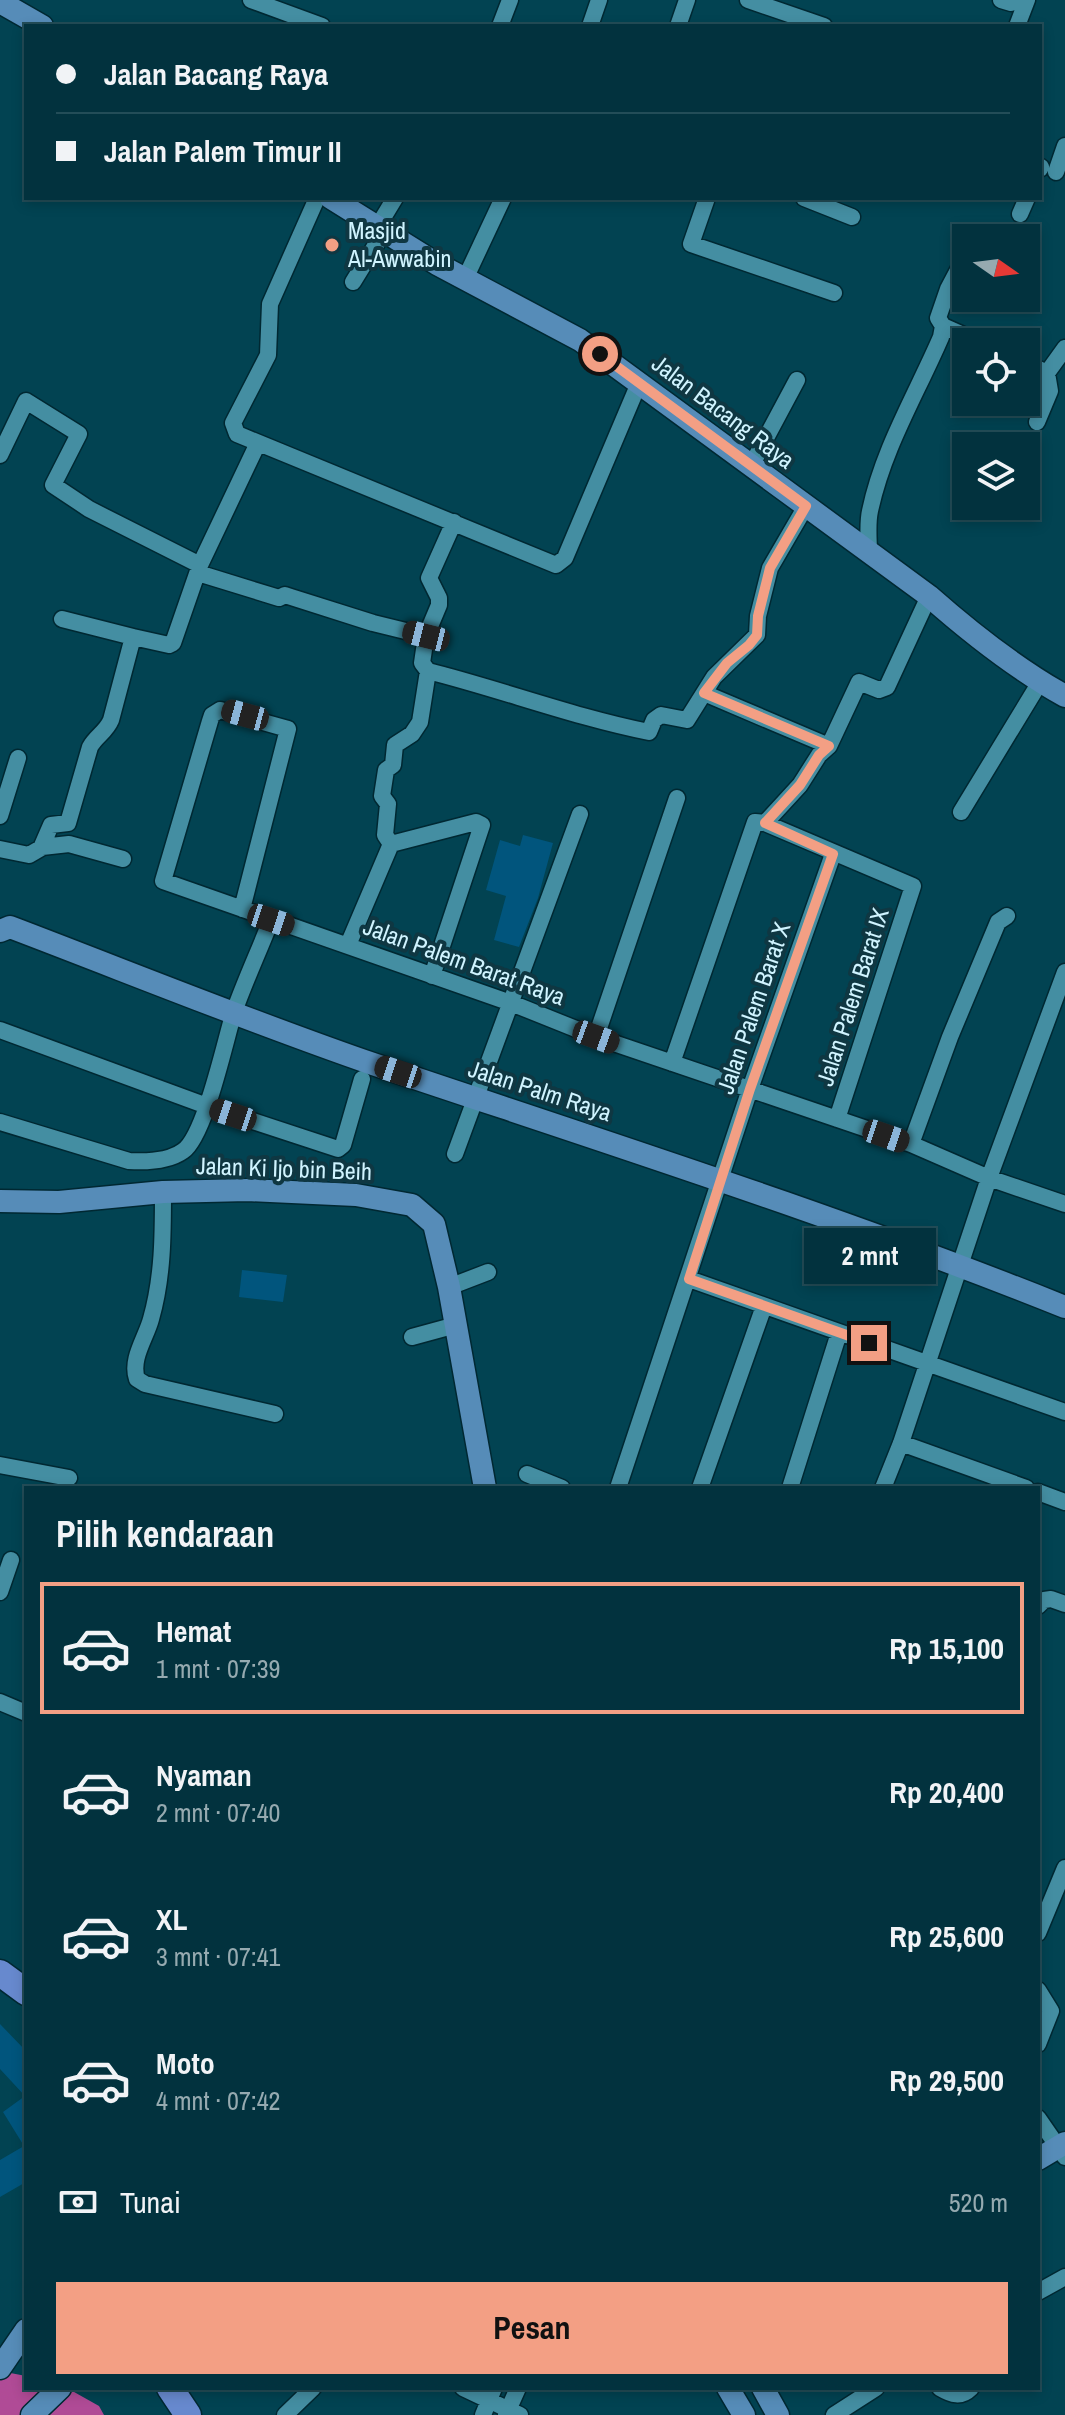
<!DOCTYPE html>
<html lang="id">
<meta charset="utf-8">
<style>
:root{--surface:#02323e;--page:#103e49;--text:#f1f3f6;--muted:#96aab0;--line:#234d58;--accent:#f39f84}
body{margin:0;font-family:"Archivo Narrow",sans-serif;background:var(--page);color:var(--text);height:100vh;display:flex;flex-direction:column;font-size:30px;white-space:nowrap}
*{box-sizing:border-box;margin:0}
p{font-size:26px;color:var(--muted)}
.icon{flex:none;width:44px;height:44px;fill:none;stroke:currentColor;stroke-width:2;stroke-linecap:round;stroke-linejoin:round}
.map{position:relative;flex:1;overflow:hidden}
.panel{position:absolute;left:24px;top:1486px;width:1016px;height:904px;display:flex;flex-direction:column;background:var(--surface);border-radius:0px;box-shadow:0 4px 12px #0003,0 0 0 2px var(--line)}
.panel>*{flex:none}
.hud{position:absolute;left:24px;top:24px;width:1018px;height:176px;border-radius:0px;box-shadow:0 4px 12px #0003,0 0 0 2px var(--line);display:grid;align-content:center;height:176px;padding:0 32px;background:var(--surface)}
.needle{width:52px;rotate:104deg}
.fabs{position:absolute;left:952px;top:224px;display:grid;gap:16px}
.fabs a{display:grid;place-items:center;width:88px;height:88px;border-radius:0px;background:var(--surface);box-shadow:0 4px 12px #0003,0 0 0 2px var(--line);font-size:40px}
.end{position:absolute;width:36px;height:36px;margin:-18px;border:10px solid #f39f84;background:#111;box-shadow:0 0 0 4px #111}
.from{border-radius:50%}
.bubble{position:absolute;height:56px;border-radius:0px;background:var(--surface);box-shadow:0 4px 12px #0003,0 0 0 2px var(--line);font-size:26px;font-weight:800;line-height:56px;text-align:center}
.car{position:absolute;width:24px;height:48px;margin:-24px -12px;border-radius:10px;box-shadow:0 0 6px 2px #0007;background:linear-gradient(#222 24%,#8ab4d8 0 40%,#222 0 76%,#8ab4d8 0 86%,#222 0)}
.hud b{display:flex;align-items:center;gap:28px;height:76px;font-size:30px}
.hud b+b{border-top:2px solid var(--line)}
.hud i{width:20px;height:20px;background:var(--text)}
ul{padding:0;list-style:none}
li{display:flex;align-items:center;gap:24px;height:132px;margin:0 16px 12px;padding:0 16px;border:4px solid transparent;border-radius:0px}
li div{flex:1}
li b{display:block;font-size:30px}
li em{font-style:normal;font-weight:800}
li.active{border-color:var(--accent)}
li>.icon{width:72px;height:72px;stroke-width:1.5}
h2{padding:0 32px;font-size:36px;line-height:96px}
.pay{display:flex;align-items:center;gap:20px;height:88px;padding:0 32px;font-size:30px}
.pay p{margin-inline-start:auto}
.action{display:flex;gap:16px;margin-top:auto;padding:16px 32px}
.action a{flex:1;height:92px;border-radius:0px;background:var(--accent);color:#111;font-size:32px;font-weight:800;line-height:92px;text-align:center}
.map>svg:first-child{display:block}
.water{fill:#b04b96}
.building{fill:#01557d}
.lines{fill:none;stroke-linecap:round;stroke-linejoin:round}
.street-casing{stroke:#002832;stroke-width:19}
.secondary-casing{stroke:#002832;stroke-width:25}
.primary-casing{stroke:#002832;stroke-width:29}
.street{stroke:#448ea2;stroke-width:16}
.secondary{stroke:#568cb8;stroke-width:22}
.primary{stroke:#6789ce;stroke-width:26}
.route{stroke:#f39f84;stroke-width:10}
.poi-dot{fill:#f39f84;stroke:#0f3742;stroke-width:3}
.labels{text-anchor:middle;stroke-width:8;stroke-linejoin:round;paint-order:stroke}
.poi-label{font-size:24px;fill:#d0f4ff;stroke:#0f3742;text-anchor:start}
.street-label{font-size:24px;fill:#d0f4ff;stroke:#0f3742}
</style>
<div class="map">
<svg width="1065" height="2415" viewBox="0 0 1065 2415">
<rect width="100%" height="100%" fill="#024352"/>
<path class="water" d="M0 2371 26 2376V2388H67L99 2406 104 2415H0Z"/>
<path class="building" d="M523 835 553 843 538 898 519 947 494 940 506 896 486 890 500 840 520 846Z
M242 1270 287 1275 283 1302 239 1297Z
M0 2024 26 2051V2182L0 2197V2160L24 2146 3 2112 25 2096 0 2069Z"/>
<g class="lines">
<defs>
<path id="street" d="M251 0 322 26
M748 0 824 26
M1001 0 1011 3
M500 26 510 0
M590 26 599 0
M678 26 687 0
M1017 26 1027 0
M1040 169 1041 167
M1056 172 1065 146
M317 198 270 304 268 355 233 423 237 434 556 565 565 558 639 383
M707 198 691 244 834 293
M804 198 852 217
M1020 214 1027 198
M378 226 395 198
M465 279 503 198
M353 282 385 230
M943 326 979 342
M1026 363 1047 373 1065 348
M1037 422 1050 391 1047 373
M0 455 26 401 79 434 53 485 89 509 200 565
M751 466 797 380
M869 554C869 540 867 524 870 511 883 449 916 395 941 337L943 326 938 318 948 289 966 255
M198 573 279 598 285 595 291 597 373 623 426 636
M62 619 133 637
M428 671C503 690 574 717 649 732L654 720 661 715 687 720 714 677 757 635 758 616 770 568 806 506
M704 693 829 746
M961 812 1040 682
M0 816 18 758
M765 823 800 785 819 755 829 746 859 682 879 690 887 687 929 596
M391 844 476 822 482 825 432 976
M42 847 69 844 123 859
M0 849 29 855 41 848 51 825 68 823 90 747C96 736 106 732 111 720L133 637 169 645 173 643 200 565 258 443
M242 909 288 729 220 710 212 715 210 721 163 881 511 1003 596 1037 911 1144 989 1178 1065 1204
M348 945 391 844 385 835 388 804 382 796 386 770 393 765 395 745 412 734 420 722 428 671 422 663 426 636 439 605V598L429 578 454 522
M0 1030 207 1106 338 1149 343 1145 362 1079
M596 1037 677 798
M672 1063 755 822 765 823 913 886 837 1119
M0 1122 129 1161C146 1162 169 1161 183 1151 205 1136 225 1041 234 1012 245 981 259 951 271 920
M911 1144 950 1037 998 922 1007 916
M455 1154 580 814
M163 1192C163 1234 163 1277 151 1319 146 1338 130 1359 137 1379L145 1384 275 1414
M689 1279 1065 1412
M449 1287 488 1272
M412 1337 456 1325
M901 1443 1026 1488
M0 1465 69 1478
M527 1474 562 1488
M618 1488 750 1089 833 854
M700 1488 764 1306
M790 1488 839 1333
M883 1488 901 1443 989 1178 1065 972
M1038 1492 1065 1502
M0 1592 11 1560
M1038 1606 1044 1600 1051 1599 1065 1604
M0 1702 26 1713
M1038 1933 1065 1868
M1038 1990 1051 2011 1038 2044
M1038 2118 1065 2157
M1038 2292 1065 2277
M463 2388 520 2415
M940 2388C952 2395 961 2398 971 2388
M285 2415 313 2388
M483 2415 494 2388
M506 2415 518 2388
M834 2415 876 2388"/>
<path id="secondary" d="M0 2 42 26
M331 198 437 264 580 340 929 596C972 634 1015 668 1065 696
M0 931 10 927C131 973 251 1022 373 1064 605 1142 838 1216 1065 1307
M0 1201 59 1202 163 1192 248 1190 356 1195 412 1205 434 1224 449 1287 485 1488
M1038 2159 1065 2143
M0 2368 26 2330
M728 2388 744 2415
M763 2388 778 2415
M32 2415 60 2388"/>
<path id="primary" d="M0 1973 26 1992
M170 2388 188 2415"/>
</defs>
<use href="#street" class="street-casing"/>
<use href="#secondary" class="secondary-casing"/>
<use href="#primary" class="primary-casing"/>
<use href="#street" class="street"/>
<use href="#secondary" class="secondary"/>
<use href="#primary" class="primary"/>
</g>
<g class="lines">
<path class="route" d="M600 354 806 506 770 568 758 616 757 635 749 645 727 663 704 693 829 746 819 755 800 785 765 823 833 854 750 1089 689 1279 869 1343"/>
</g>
<circle class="poi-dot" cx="332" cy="245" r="8"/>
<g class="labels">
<g class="poi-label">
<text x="348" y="239">Masjid<tspan x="348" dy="28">Al-Awwabin</tspan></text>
</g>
<g class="street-label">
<text transform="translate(723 412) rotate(37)" y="8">Jalan Bacang Raya</text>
<text transform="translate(464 962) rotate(20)" y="8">Jalan Palem Barat Raya</text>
<text transform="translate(853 997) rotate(-72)" y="8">Jalan Palem Barat IX</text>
<text transform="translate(754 1008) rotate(-71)" y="8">Jalan Palem Barat X</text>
<text transform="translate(540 1091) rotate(18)" y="8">Jalan Palm Raya</text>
<text transform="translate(284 1169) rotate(2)" y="8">Jalan Ki Ijo bin Beih</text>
</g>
</g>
</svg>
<div class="fabs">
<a><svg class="needle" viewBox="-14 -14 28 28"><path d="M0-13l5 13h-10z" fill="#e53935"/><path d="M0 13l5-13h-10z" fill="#96aab0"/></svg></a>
<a><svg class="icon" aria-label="locate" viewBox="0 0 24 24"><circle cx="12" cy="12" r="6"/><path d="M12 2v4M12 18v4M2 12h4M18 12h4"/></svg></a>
<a><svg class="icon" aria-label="layers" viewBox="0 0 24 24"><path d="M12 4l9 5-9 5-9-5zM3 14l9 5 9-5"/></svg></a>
</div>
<i class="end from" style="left:600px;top:354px"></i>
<i class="end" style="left:869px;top:1343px"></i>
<div class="bubble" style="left:804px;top:1228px;width:132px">2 mnt</div>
<i class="car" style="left:426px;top:636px;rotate:284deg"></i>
<i class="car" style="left:245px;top:715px;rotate:285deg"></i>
<i class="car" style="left:271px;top:920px;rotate:108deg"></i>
<i class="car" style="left:596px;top:1037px;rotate:110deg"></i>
<i class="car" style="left:398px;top:1072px;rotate:288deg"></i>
<i class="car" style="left:233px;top:1115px;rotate:288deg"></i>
<i class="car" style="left:886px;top:1136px;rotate:109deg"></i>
<div class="hud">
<b><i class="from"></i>Jalan Bacang Raya</b>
<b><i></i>Jalan Palem Timur II</b>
</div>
<section class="panel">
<h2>Pilih kendaraan</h2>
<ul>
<li class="active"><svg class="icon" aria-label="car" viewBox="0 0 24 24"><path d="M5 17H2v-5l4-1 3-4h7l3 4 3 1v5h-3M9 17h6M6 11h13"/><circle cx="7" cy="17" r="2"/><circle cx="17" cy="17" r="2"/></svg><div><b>Hemat</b><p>1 mnt · 07:39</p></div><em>Rp 15,100</em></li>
<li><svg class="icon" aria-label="car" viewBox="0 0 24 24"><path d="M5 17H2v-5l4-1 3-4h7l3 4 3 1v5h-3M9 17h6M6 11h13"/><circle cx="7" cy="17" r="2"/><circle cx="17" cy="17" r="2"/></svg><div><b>Nyaman</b><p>2 mnt · 07:40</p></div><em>Rp 20,400</em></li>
<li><svg class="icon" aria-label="car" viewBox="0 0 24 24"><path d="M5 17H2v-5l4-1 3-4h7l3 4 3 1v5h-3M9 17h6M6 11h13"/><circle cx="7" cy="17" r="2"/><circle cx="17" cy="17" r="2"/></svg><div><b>XL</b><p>3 mnt · 07:41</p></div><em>Rp 25,600</em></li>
<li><svg class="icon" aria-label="car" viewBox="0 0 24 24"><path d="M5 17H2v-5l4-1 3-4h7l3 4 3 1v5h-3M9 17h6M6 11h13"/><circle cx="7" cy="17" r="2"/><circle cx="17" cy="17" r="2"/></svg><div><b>Moto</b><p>4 mnt · 07:42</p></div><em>Rp 29,500</em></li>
</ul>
<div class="pay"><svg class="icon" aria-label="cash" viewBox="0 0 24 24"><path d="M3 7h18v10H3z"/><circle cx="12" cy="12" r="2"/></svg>Tunai<p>520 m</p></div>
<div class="action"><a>Pesan</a></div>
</section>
</div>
